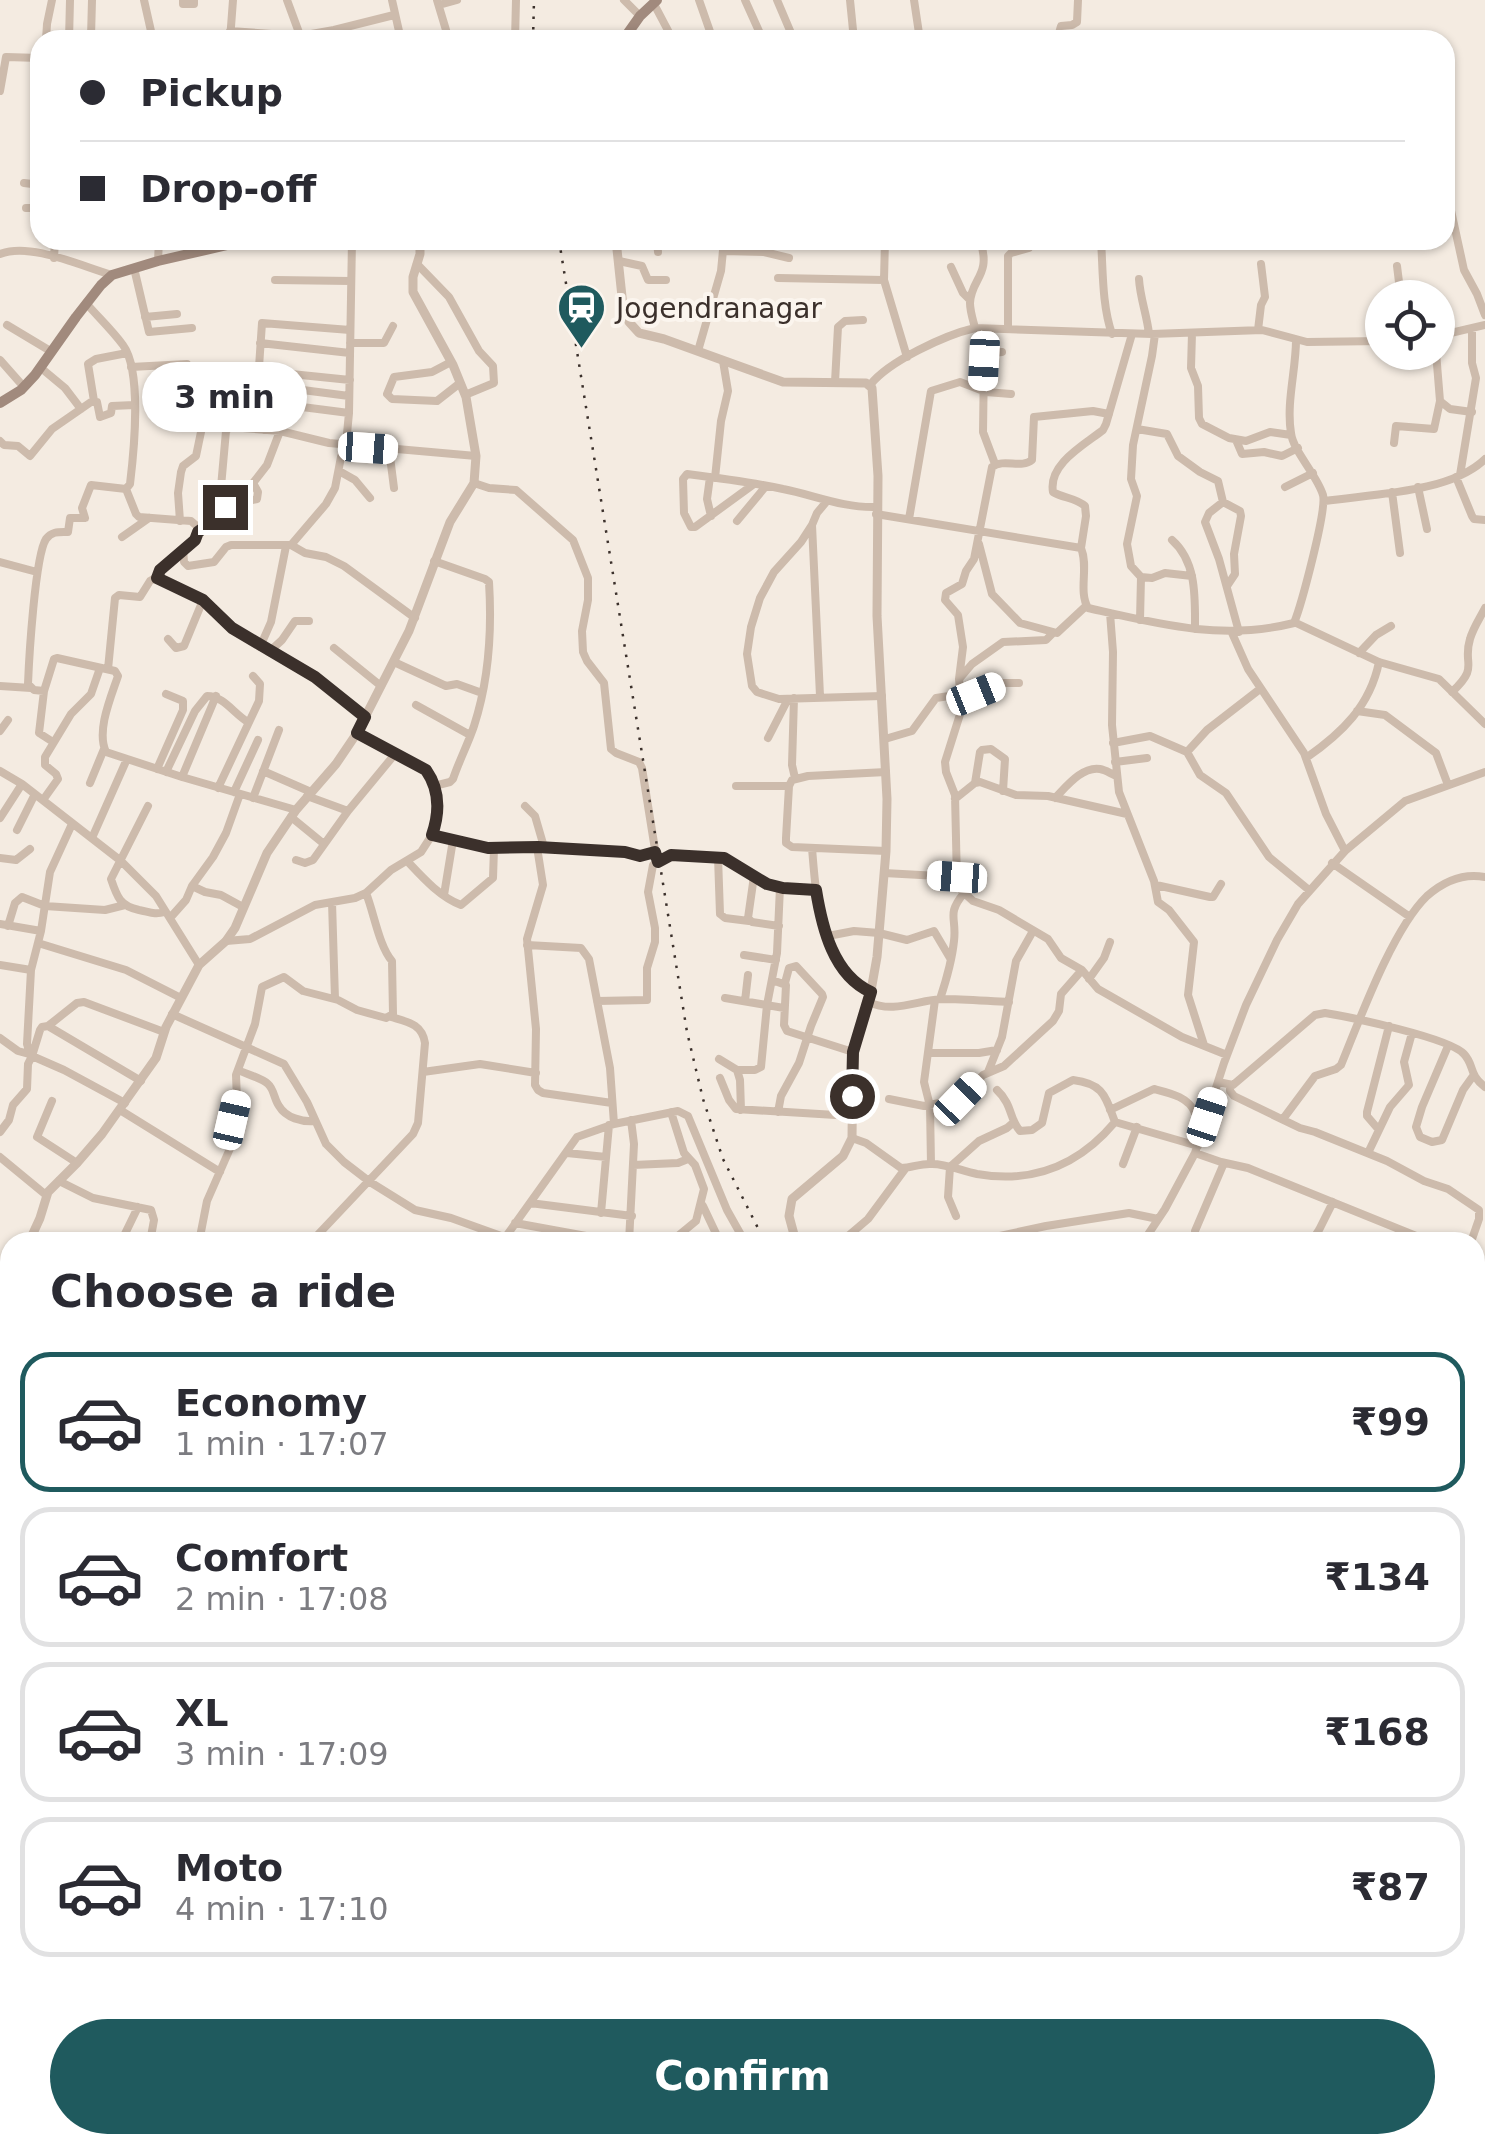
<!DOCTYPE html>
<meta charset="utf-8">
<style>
:root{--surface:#fff;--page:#f2f2f3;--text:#2b2b33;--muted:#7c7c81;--line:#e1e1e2;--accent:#1f5a5e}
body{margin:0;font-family:"DejaVu Sans",sans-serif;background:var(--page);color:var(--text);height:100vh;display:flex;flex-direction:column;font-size:38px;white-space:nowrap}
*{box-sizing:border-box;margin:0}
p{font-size:32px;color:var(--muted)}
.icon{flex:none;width:55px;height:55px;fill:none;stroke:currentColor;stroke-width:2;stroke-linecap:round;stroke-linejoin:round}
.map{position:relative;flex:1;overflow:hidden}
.drawer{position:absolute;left:0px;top:1232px;width:1485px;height:922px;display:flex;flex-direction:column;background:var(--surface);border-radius:30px 30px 0 0;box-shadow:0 2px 8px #0004}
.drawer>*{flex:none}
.banner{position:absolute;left:30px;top:30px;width:1425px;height:220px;border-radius:30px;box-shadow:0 2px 8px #0004;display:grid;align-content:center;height:220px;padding:0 50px;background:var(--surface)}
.tools{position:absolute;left:1365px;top:280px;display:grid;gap:20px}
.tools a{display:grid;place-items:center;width:90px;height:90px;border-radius:50%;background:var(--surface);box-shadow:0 2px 8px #0004;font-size:50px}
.end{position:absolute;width:45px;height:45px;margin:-22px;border:12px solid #3b302b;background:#fff;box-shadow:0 0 0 5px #fff}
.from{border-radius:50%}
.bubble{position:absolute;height:70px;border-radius:35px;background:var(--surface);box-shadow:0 2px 8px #0004;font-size:32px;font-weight:700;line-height:70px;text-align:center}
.car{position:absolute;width:30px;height:60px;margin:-30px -15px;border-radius:12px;box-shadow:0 0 8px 2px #0007;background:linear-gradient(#fff 24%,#345 0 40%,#fff 0 76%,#345 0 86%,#fff 0)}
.banner b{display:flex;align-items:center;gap:35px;height:95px;font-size:38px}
.banner b+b{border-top:2px solid var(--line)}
.banner i{width:25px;height:25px;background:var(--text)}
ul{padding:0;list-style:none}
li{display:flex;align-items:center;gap:30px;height:140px;margin:0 20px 15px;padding:0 30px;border:5px solid var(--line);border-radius:30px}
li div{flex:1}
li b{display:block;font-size:38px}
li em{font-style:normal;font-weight:700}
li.current{border-color:var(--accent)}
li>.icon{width:90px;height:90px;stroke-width:1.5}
h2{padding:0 50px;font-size:45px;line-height:120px}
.primary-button{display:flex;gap:20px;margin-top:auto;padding:20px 50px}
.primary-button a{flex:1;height:115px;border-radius:60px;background:var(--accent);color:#fff;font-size:40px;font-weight:700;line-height:115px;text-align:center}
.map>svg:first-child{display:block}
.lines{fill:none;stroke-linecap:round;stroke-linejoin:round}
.minor{stroke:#cdbbac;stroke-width:8}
.tertiary{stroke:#cdbbac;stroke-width:9}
.secondary{stroke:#a18a7d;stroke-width:10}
.rail{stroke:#3b302b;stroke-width:2.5;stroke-dasharray:2.5 8;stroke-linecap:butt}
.route{stroke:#3b302b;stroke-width:12}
.labels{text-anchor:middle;stroke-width:8;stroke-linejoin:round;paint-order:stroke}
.poi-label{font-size:28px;fill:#3b302b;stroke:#fbf5ee;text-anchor:start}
</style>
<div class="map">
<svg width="1485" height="2153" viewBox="0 0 1485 2153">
<rect width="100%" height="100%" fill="#f4ebe1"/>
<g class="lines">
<path class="minor" d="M92 0 91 37 94 40
M144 0 153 40
M183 0V4H194V0
M287 0 301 38
M392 0 401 40
M437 0 449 40
M624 0 640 16
M699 0 713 40
M745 0 763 40
M777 0 794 40
M850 0 854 40
M914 0 920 40
M654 4 673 40
M439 5 457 0
M230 31 300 36 334 30 394 15
M46 40 47 24 52 0
M69 40 70 0
M230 40 233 0
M515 40 516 0
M611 40 619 35H625
M1057 40 1061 26 1072 25 1077 22 1078 0
M40 60 36 83 40 88
M0 91 6 57 40 58
M24 183 40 185
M1445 183 1464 270 1477 294 1485 315
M26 208H40
M657 240 658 252
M885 240 884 280 907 357
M1101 240C1103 270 1102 306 1112 334
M724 251 764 252 789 258
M0 254C30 242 81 266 112 275
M54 258 55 240
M158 261 159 240
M619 261 642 266 648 280H666
M417 264 449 297 479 351 493 366 494 383 465 395
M1397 266 1401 298
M951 267 963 293 970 300
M134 268 149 332 192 328
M778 278 884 280
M1139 279C1140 298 1147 315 1149 334
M275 280 351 281
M86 303C98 317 112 330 123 345 142 371 134 451 130 484L126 489 91 485 82 508 85 518H70L68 532C59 532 52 531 46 539 35 556 29 659 28 684L34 690 44 691 54 659 57 658 115 671 118 676C111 697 96 731 106 752L182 777 296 810
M145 317 177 314
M7 325 52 352
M975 328C973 320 970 311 970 303 971 278 992 276 980 240
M1008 328V256L1011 253 1029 248 1032 240
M1258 330 1261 305 1265 297 1261 264
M1192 333 1191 368 1198 386 1199 418 1202 424 1229 438 1246 441 1270 432 1291 435
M1155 334 1152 356 1133 445 1131 479 1137 496 1127 544 1131 566 1141 577 1152 578 1165 573 1192 576
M1438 336 1485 325
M260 343 350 353
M350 343H384L393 326
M698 351 721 271 724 240
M1436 352 1440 401 1450 409 1472 412
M0 360 23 386
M451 362 432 372 394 377 387 394 392 399 437 401 460 383
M131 367 187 364
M41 368 65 388 81 409
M281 375 295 389 349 396
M350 380 262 371 259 367 262 323 350 330
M835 382 838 327 845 321 863 320
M870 385C889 361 945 335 975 328L1152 334 1262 330 1307 342 1382 341
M94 401 88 364 96 359 127 353
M1109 414 1093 411 1034 417 1032 460C1021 469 1004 458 992 467L974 559 966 571 962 584 946 593 945 600 958 615 963 647 959 679 962 708 945 762 946 772 955 795 957 882 961 890 973 901 999 910 1048 939 1061 958 1082 970 1098 989 1182 1037 1227 1055
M1137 429 1167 434 1178 456 1200 472 1218 481 1223 502
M264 430 265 415 271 403 349 413
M1236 440 1242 454 1264 452 1282 456 1298 448
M0 441 4 445 18 446 30 456 52 429 91 402H97L100 417 111 413 112 406 134 405
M1394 443 1396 426 1434 429 1440 401
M389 449 394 488
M995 464 983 432 984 361 993 353 1002 352
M339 471 355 480 370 498
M1460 475 1476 378 1472 363V329
M710 477 707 499 711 516
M1456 477 1472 516 1474 519 1485 520
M715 478 721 421 728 391 723 361
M474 483 489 488 516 490 573 540 588 578V600L582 631 583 652 587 661 604 683 611 749 616 753 639 762 642 768 657 862
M754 484 695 527H691L684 513 683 479 687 474C719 478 751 482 783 489 814 495 843 508 876 507
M1285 487 1313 473
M1418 487 1427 529
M126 489 136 514 139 517 191 521 198 527 199 531 195 540 159 570 157 574 159 580 203 600 232 629 315 677 365 717
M1392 492 1400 553
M1325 501C1372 494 1450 493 1485 459
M223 509 221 487 226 431 230 427 280 431 329 443 476 456
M876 514 1081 548C1089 567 1078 591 1088 608 1158 624 1222 641 1294 623 1301 606 1327 510 1323 495 1317 475 1293 451 1291 433 1286 403 1296 370 1296 340
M909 519 931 391 960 382 986 392 1011 394
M180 521 178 493 181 472 183 466 196 456 201 432
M737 521 766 486
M812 525 801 542 774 572 760 598 751 627 747 654 752 686 757 692 779 699 882 696
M199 531 212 522 225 507 257 499 258 492 253 483 267 465 280 431
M122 537 149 518
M1172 540C1197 562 1195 598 1195 629
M979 544 992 594 1020 623 1057 633 1086 606
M291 545 305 553 326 557 344 566 415 618
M1081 548 1086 516 1085 506C1076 498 1063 498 1053 492 1048 464 1084 445 1103 430L1106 424 1132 334
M183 549 184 562 188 566 214 562 226 547 231 545H291L326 504 335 488 341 457 346 444 349 413 352 240
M434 561 485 579 489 582C492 630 489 680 474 726 468 744 459 761 453 779L450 782 434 786
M0 562 37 572
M1227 586 1235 574 1234 554 1241 516 1240 511 1223 502 1209 513 1205 522 1219 559 1239 632
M1110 613 1113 652 1112 725 1119 792 1154 881 1158 902 1169 910 1194 942 1188 995 1204 1045
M1140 620 1141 577
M1294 622 1379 662 1439 679 1485 724
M1232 633 1248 669 1304 753 1326 814 1345 851
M168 639 176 648 184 646 203 600
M260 647 271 622 286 546
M334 648 381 686
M269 652 282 640 295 621H309
M1359 653 1376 635 1391 626
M394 662 446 686 457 684 482 693
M108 669 115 598 119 595 140 597 150 581 157 577
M960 678 972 664 1003 642 1046 640 1053 633
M0 686 31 688
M44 691 39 733 53 742
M1452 692C1480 666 1462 665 1470 639 1473 628 1480 618 1485 608
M820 696 812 525 817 513 827 501
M794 698 792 765 795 778
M962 698 1003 683H1019
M416 705 470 735
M1357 711 1385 715 1436 753 1448 785
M0 731 8 720
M768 738 788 699
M885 739 912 731 936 698 962 694
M1113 743 1150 736 1187 752 1200 775 1226 793 1269 857 1309 890
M1187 752 1207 730 1260 689
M1306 758C1342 733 1370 706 1379 662
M1115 762 1147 758
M157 769 183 710V701L166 694
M0 771 22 784 121 861 156 896 199 965
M263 771 311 792
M166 772 195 711 207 696C224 696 234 714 248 722
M182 777 216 696
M90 783 104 749
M975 783 980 752 982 750 991 749 1005 759 1003 791
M736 786H789
M218 788 259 701 260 684 253 676
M234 792 258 740
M307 796 348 811
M253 798 279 730
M1055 798C1066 787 1082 766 1100 769 1106 770 1111 774 1117 776
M955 799 975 783 980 782 1016 795 1048 796 1127 814
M43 800 58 779 56 774 45 765V757L71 714 91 694 100 668
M148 806 111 879C117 897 120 906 139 910 150 912 154 915 165 912
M525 806 535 816 544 847
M291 817 324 844
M0 818 22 784
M17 830 35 794
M432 835 487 848 537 847 625 853 638 856 655 852
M92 838 127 759
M537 847 543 885 527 939 536 1029 535 1085 538 1090 543 1093 612 1103
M812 848C816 897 820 968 871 992
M886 851 792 847 786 843V838L789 786 792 780 808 776 886 772
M718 857 720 914 725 918 749 921
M0 858 16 860 30 849
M296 860 305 863 313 860 348 811 395 754
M408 862C423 878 440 897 461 905L493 878 494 848
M1332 863 1410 917
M884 873 957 877
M754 876 748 918 752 922 779 926
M1156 885 1210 897H1213L1221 884
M192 886 205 892 221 895 243 907
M444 895 453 840
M332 902 335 999
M170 918 186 900 192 886 213 857 226 833 240 794
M0 924 41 931
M8 926 15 903 22 897 45 906 105 910 125 905
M828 936 854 931 879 933 907 940 934 931 950 958
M226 941 250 939 315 905 355 898 366 893 391 870 421 852 432 835 438 802 431 777 425 770 357 733
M38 943 126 970 181 998
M527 945 581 948 589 959 610 1068 614 1124
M744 955 776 960
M0 965 31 970
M1089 979 1104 958 1110 942
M772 980 786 985 784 1025 787 1031 853 1052
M725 998 784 1008
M940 999C946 981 952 960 954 941 957 917 946 915 964 893
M597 1001 647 1000V968L655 942V928L648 892 653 865 671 855 724 858 767 884 783 888 816 890
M745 1001 748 975
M869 1002C893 1014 918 1000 942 999 964 999 987 1001 1009 1002
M172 1014 284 1064 307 1102 326 1144 344 1162 370 1182 415 1210 451 1218 504 1237
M48 1026 77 1003 84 1002 164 1032
M0 1038 18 1051 29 1054
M1448 1046 1422 1107 1416 1127 1420 1137 1432 1142 1442 1140 1463 1090 1473 1076
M928 1053H979L997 1050
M32 1056 40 1030 42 1027 48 1026 141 1081
M31 1057 27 1044 31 970 41 931 50 872 72 824
M719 1059 737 1070 740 1080 741 1110
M238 1070C246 1074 262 1078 268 1084 274 1089 274 1099 279 1106 286 1118 302 1122 315 1121
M737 1070H755L761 1067 767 1005 777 953 780 887
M423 1072 480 1064 536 1073
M988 1072 1002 1037 1016 961 1033 931
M720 1078 729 1100 736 1109 852 1116
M1218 1082 1233 1085 1315 1015 1325 1013C1350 1017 1450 1038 1464 1054 1475 1066 1468 1074 1485 1087
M1230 1086V1091L1234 1096 1300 1128 1315 1132 1387 1161 1424 1181 1448 1189 1479 1210V1219L1471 1242
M997 1090C1013 1105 1009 1119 1020 1131L1032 1130 1042 1123 1049 1093 1073 1080C1104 1084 1105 1096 1115 1122
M889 1099 924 1106 960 1099 983 1075 1004 1066 1053 1021 1059 1011 1061 994 1082 970
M52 1101 37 1137 77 1163
M120 1110 220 1172
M1110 1110 1154 1089C1170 1093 1189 1097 1195 1113L1207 1117
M671 1112 684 1153 695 1165 704 1189 696 1221 679 1235 675 1242
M778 1112 781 1096 799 1063 811 1026 823 997 822 994 796 966 789 968 785 983
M1283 1119 1315 1076 1336 1069 1341 1065C1360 1019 1392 930 1427 896 1444 881 1464 873 1485 877
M1379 1130 1367 1116V1112L1389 1026
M0 1132 9 1120 13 1105 27 1089 28 1064 32 1056 64 1070 125 1103
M852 1138 866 1143 901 1168C912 1168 921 1163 932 1164 947 1164 962 1171 977 1174 1034 1184 1079 1165 1115 1122L1198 1146
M567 1153 606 1157
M1195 1153 1221 1162 1248 1168 1431 1242
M1368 1153 1390 1107 1409 1085 1404 1062 1412 1033
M0 1157 46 1195
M931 1164 930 1106 924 1082 935 1000
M1123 1164 1137 1127
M633 1165 678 1163 688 1159
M59 1181 93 1198 151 1210 154 1220 150 1242
M530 1203 632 1216
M703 1206 720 1242
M601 1213 609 1125
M956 1216 948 1197 950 1167 979 1141 1007 1128 1014 1122
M515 1223 586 1236 607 1242
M981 1240 1046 1226 1129 1213 1158 1219
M121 1242 138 1207
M199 1242 207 1201 232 1144V1120L237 1100 236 1075 255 1024 262 987 284 977 303 991 338 1000 357 1010 386 1018 393 1014 392 961C379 946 374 913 366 893
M311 1242 413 1134 418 1123 425 1043C422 1024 408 1022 391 1017
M502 1242 577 1137 614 1124 678 1111 688 1116 727 1210 745 1242
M629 1242 634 1144 631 1120
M841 1242 868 1219 905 1169
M1143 1242 1165 1209 1195 1153 1224 1063 1246 1005 1277 940 1298 904 1345 851 1405 801 1485 772
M1196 1242 1195 1231 1224 1163
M1311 1242 1319 1230 1333 1202
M1475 1262 1485 1269
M0 1357 10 1359
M0 1389 10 1391
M0 1444 10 1448
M1475 1519 1485 1518
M0 1540 10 1549
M1475 1555 1485 1554
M0 1605 10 1608
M1475 1645 1485 1641
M1475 1718 1485 1709
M1475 1737 1485 1751
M9 1786 8 1800 10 1806
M1475 1792 1478 1797 1485 1831
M1475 1853 1485 1851
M1475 1952 1485 2003
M0 1955H10
M0 1962 10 1966
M0 1998 10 2001
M1475 2005 1485 2011
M0 2034 10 2037
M1475 2057 1485 2043
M1475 2096 1485 2105
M0 2110 10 2112
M664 2145 666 2153
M847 2145 848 2153
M949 2145 953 2153
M1186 2145 1188 2153
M1233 2145 1236 2153
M99 2153 100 2145
M105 2153 117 2145
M332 2153 338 2145
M582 2153 585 2145
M991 2153 996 2145
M1119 2153V2145
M1155 2153 1156 2145
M1295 2153 1312 2148 1320 2150"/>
<path class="tertiary" d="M616 240 623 306 629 322 639 333 664 339 783 382 866 383 872 388 878 476 877 616 887 799 886 851 877 957 869 1002 853 1052 852 1138 843 1156 792 1199 789 1216 796 1242
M29 1242 40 1218 48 1192 77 1163 102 1134 156 1058 166 1027 199 965 226 941 235 928 267 853 296 810 336 764 357 733 409 631 450 522 474 483 476 456 466 397 453 365 413 292V277L420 254V240
M0 1269 10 1256
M457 2153 458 2145"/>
<path class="secondary" d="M623 40 640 16 657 0
M0 403 21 390 35 375 76 317 101 285 112 275 158 261 249 240"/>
<path class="rail" d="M533 40 534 0
M559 240 687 1032 703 1099 723 1159 765 1242
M1176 2145V2153"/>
</g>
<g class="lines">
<path class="route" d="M225 507 212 522 198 532 195 540 160 570 157 578 203 600 232 628 315 677 365 717 357 733 426 770C440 790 440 812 432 835L488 848 538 847 625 852 640 856 655 852 658 862 671 855 724 858 767 884 783 888 816 890C822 927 833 975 871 992L853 1052 852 1096"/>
</g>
<defs>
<symbol id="station-pin" viewBox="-11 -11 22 30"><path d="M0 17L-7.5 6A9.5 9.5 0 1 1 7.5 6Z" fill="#1f5a5e" stroke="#fbf5ee"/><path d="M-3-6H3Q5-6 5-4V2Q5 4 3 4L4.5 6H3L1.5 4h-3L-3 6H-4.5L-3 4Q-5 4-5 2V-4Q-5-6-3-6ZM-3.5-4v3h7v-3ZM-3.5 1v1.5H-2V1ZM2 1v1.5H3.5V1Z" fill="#fff"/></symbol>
</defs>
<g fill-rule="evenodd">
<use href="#station-pin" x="554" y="280" width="55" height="75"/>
</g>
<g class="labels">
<g class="poi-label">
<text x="616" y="318">Jogendranagar</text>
</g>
</g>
</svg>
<div class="tools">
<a><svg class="icon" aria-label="locate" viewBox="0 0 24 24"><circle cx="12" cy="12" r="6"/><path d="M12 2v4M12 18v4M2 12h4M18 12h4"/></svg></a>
</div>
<i class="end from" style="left:852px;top:1096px"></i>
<i class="end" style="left:225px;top:507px"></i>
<div class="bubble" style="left:142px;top:362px;width:165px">3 min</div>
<i class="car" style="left:984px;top:361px;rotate:183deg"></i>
<i class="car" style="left:368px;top:448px;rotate:94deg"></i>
<i class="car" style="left:976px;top:694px;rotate:68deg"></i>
<i class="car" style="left:957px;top:877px;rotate:274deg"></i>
<i class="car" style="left:960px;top:1099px;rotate:44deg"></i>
<i class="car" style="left:1207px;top:1117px;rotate:18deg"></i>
<i class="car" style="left:232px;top:1120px;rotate:13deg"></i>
<div class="banner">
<b><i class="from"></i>Pickup</b>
<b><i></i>Drop-off</b>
</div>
<section class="drawer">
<h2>Choose a ride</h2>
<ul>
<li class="current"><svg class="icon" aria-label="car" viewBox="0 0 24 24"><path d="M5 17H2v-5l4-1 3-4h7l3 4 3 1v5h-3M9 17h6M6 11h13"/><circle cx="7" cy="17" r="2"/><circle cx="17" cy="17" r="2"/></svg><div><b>Economy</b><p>1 min · 17:07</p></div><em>₹99</em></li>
<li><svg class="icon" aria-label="car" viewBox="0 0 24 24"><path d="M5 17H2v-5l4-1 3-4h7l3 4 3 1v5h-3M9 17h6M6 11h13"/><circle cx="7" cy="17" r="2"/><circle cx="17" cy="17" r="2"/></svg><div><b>Comfort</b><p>2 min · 17:08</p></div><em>₹134</em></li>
<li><svg class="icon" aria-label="car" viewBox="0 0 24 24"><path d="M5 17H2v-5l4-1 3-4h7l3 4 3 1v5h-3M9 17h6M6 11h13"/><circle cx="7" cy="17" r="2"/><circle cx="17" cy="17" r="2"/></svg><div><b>XL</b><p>3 min · 17:09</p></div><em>₹168</em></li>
<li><svg class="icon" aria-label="car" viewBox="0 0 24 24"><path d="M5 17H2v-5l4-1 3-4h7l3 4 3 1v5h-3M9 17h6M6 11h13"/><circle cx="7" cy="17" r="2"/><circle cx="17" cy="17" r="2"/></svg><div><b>Moto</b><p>4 min · 17:10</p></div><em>₹87</em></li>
</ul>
<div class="primary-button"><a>Confirm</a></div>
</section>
</div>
